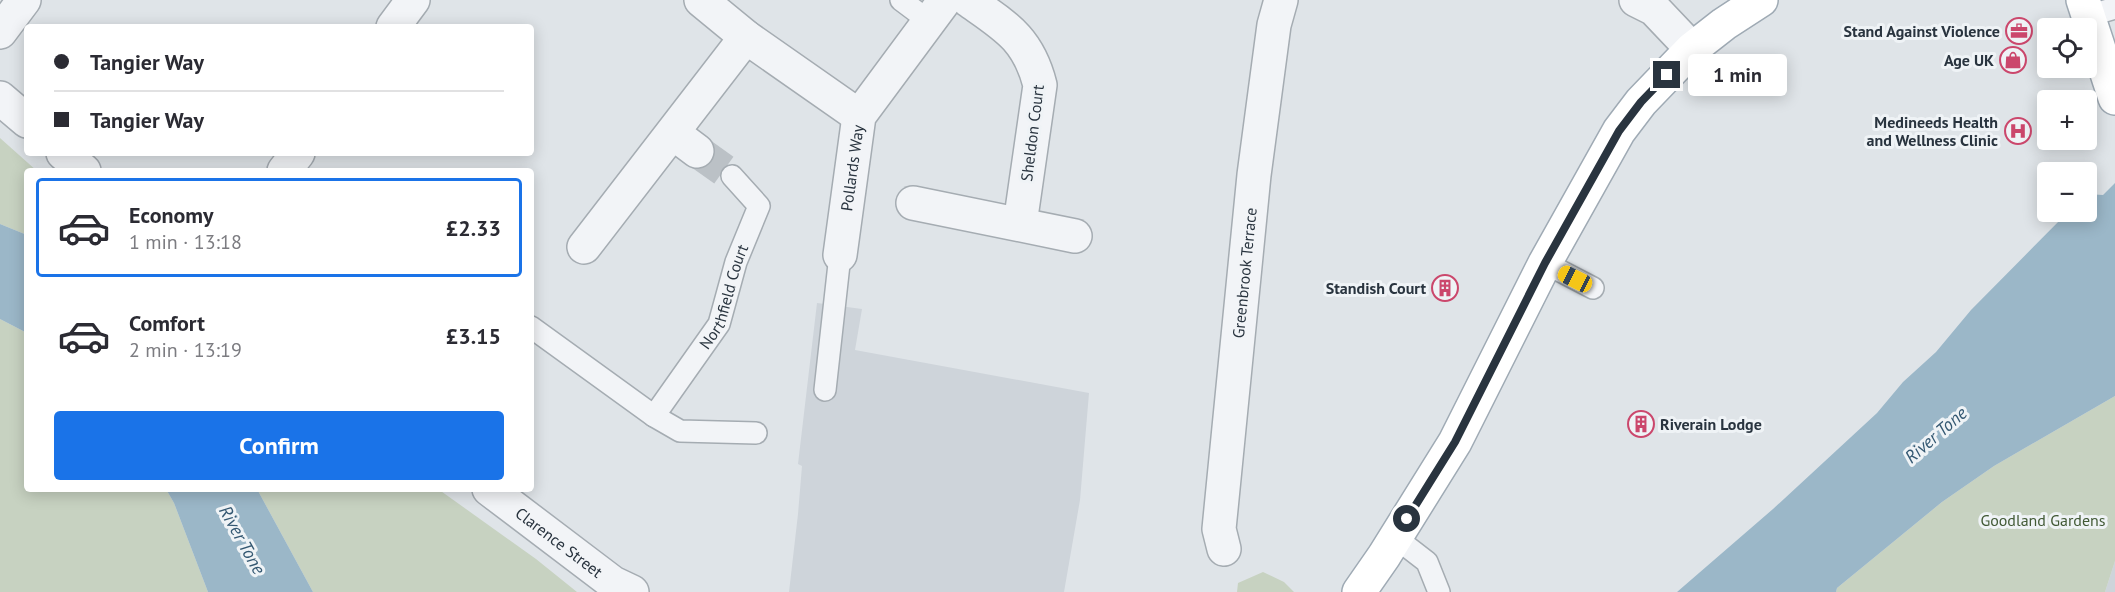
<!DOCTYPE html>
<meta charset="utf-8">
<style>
:root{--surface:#fff;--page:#f7f7f7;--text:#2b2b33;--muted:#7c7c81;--line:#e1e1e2;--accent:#1a73e8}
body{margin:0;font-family:"PT Sans",sans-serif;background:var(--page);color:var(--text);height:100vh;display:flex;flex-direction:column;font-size:22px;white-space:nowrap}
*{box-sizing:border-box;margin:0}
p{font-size:20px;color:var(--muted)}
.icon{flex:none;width:33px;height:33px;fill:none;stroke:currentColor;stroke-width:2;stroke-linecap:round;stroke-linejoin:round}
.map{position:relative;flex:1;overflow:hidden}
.sheet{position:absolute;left:24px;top:168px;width:510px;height:324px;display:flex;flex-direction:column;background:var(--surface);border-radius:6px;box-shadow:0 3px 15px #0003}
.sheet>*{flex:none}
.hud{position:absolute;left:24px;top:24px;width:510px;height:132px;border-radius:6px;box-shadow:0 3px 15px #0003;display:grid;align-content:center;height:132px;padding:0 30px;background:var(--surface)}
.fabs{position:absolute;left:2037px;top:18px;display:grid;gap:12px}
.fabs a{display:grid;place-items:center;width:60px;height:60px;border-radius:6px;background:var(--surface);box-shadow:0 3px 15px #0003;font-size:30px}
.end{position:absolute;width:27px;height:27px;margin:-14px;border:8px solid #29343f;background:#fff;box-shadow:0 0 0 3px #fff}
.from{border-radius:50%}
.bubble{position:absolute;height:42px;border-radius:6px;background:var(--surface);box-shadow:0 3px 15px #0003;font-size:20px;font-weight:700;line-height:42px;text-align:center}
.car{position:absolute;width:18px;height:36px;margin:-18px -9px;border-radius:8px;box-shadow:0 0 4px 2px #0007;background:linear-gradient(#f5c518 24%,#345 0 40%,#f5c518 0 76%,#345 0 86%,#f5c518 0)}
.hud b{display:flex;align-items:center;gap:21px;height:57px;font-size:22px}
.hud b+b{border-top:2px solid var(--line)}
.hud i{width:15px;height:15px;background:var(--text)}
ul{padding:10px 0 0;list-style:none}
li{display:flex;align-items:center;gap:18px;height:99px;margin:0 12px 9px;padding:0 18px;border:3px solid transparent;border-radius:6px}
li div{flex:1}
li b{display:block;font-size:22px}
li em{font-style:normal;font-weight:700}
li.current{border-color:var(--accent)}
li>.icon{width:54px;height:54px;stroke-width:1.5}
.cta{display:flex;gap:12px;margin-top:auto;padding:12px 30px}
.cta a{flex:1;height:69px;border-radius:6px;background:var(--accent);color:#fff;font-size:24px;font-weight:700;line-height:69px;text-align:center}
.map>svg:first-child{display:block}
.built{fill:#ced4da}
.green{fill:#c7d2c1}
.water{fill:#9bb7c8}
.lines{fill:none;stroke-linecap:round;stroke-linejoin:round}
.minor-tunnel{stroke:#bbc1c6;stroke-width:33;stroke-dasharray:33 16;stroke-linecap:butt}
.service-casing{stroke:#a5acb2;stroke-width:24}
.minor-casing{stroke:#a5acb2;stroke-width:36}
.primary-casing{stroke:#9faab4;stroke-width:36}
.service{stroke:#f2f4f7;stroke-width:21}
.minor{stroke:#f2f4f7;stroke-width:33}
.primary{stroke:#fff;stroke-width:33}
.route{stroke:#29343f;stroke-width:8}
.labels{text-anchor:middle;stroke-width:6;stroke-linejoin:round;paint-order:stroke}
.poi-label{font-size:16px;font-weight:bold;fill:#29343f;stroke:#eff3f6;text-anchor:end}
.street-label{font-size:16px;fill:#29343f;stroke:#eff3f6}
.park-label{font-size:16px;fill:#425a36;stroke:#eff3f6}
.water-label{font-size:18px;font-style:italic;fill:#345872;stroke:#eff3f6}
</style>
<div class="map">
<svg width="2115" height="592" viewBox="0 0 2115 592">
<rect width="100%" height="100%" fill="#dfe4e8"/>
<path class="built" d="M817 303 862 309 855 350 1089 393 1080 500 1064 592H789L798 514 802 466 798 464Z
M2115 561V592H2105Z"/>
<path class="green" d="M0 138 37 171H27V235L0 224Z
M0 319 27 333V489H166L174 503 208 592H0Z
M2115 396V561L2105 592H1836L1837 588 1942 502 1994 466Z
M257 489H438L536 559 577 592H313Z
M1263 572 1284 582 1294 592H1237L1238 583Z"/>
<path class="water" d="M2115 183V396L1994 466 1942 502 1837 588 1836 592H1677L1773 509 1877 413 1903 382 1936 352 1971 310 2068 212H2086L2087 194 2103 195Z
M0 224 27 235V333L0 319Z
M166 489H257L313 592H208L174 503Z"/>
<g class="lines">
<path class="minor-tunnel" d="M697 151 732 176"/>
<defs>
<g id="service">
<path d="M901 0 929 21"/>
<path d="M2088 16 2115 8"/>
<path d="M1545 263 1593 288"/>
<path d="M531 327 654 416 680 431 756 433"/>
<path d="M825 390 840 255"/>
<path id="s1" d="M654 416 719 324 736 262 759 206 732 176"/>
<path d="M1396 538 1427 562 1439 592"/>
</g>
<g id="minor">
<path d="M701 0 746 37 859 116"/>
<path d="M968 0C1005 26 1028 38 1040 85L1020 224"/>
<path d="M1636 0 1654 9 1692 49"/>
<path d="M393 27 413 0"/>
<path d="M0 32 24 0"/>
<path d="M0 98 27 121"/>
<path d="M673 133 697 151"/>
<path d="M63 153 84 171"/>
<path d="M284 171 298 153"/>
<path d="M913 203 1075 236"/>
<path d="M584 247 746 37"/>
<path id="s2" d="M840 255 859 116 945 0"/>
<path id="s3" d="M489 489 613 583 632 592"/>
<path id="s4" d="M1224 549 1219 529 1254 175 1274 25 1281 0"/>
</g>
<path id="primary" d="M2083 0 2115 98
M1359 592 1384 556 1455 442 1545 263 1619 131 1641 102 1692 49 1724 24 1761 0"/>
</defs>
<use href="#service" class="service-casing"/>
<use href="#minor" class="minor-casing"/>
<use href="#primary" class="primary-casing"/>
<use href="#service" class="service"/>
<use href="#minor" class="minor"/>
<use href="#primary" class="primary"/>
</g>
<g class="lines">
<path class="route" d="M1407 519 1455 442 1545 263 1619 131 1641 102 1667 75"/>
</g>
<defs>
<symbol id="office-ring" viewBox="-11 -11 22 22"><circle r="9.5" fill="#eff3f6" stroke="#cb476c" stroke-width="1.5"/><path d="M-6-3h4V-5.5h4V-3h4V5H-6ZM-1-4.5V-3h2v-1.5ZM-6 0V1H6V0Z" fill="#cb476c"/></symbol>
<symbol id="shop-ring" viewBox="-11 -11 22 22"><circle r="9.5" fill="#eff3f6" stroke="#cb476c" stroke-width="1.5"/><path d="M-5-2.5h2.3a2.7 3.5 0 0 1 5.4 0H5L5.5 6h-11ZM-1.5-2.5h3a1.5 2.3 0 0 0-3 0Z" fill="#cb476c"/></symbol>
<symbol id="hospital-ring" viewBox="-11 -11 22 22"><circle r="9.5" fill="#eff3f6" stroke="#cb476c" stroke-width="1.5"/><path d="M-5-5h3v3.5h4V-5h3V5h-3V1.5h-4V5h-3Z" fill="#cb476c"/></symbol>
<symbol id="building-ring" viewBox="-11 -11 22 22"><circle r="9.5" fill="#eff3f6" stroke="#cb476c" stroke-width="1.5"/><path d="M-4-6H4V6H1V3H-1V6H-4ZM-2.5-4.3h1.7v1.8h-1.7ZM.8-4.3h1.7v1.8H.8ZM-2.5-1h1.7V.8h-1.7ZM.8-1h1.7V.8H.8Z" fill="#cb476c"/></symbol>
</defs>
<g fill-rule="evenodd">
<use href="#office-ring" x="2004" y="16" width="30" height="30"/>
<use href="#shop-ring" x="1998" y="45" width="30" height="30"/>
<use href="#hospital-ring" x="2003" y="116" width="30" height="30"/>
<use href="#building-ring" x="1430" y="273" width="30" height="30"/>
<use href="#building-ring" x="1626" y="409" width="30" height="30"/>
</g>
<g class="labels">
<g class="poi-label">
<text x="2000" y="37">Stand Against Violence</text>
<text x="1994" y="66">Age UK</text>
<text x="1998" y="128">Medineeds Health<tspan x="1998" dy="18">and Wellness Clinic</tspan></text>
<text x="1426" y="294">Standish Court</text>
<text x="1660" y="430" text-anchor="start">Riverain Lodge</text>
</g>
<g class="street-label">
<text transform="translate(1032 133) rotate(-83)" y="6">Sheldon Court</text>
<text dy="6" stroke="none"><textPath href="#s2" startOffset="88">Pollards Way</textPath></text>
<text dy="6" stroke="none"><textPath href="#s4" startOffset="278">Greenbrook Terrace</textPath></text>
<text dy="6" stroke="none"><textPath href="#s1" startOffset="140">Northfield Court</textPath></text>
<text dy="6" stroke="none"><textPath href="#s3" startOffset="88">Clarence Street</textPath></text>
</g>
<g class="park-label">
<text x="2043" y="526">Goodland Gardens</text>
</g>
<g class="water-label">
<text transform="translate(1936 435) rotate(-41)" y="6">River Tone</text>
<text transform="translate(242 540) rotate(61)" y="6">River Tone</text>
</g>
</g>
</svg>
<div class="fabs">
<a><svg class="icon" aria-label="locate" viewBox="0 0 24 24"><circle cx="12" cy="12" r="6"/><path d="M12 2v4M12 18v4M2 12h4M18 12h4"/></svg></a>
<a>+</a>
<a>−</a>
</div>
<i class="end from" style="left:1407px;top:519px"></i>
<i class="end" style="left:1667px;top:75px"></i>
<div class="bubble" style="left:1688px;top:54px;width:99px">1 min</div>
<i class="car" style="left:1575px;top:279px;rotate:297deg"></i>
<div class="hud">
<b><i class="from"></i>Tangier Way</b>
<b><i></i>Tangier Way</b>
</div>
<section class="sheet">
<ul>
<li class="current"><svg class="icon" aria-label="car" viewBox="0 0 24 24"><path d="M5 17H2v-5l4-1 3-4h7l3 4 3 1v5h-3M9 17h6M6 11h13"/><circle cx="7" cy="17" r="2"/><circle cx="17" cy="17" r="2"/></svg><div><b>Economy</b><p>1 min · 13:18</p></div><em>£2.33</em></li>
<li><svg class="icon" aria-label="car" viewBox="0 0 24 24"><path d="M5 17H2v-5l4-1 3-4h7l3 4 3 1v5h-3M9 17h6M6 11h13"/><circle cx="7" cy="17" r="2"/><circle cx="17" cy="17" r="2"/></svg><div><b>Comfort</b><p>2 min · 13:19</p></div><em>£3.15</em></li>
</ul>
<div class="cta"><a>Confirm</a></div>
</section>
</div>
